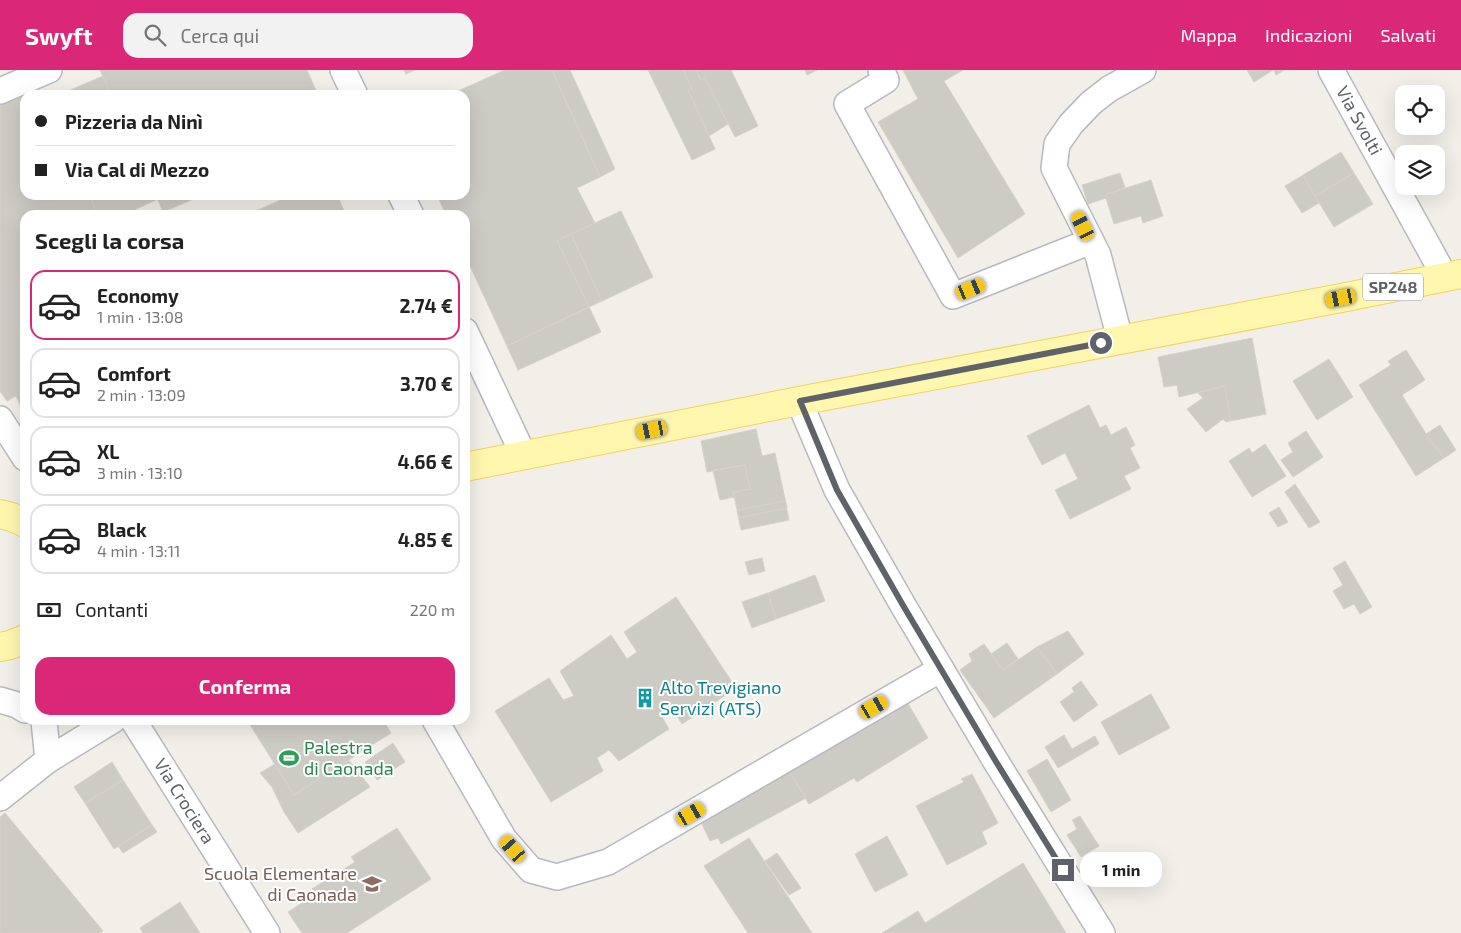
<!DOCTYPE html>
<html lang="it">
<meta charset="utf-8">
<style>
:root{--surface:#fff;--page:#f2f2f2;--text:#222;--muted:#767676;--line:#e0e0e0;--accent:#db2777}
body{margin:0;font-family:"Exo 2",sans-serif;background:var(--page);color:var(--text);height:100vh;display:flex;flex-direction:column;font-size:19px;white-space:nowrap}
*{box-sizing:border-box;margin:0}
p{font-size:16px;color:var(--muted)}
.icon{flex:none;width:28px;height:28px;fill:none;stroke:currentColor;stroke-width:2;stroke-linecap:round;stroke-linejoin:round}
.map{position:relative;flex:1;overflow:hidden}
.details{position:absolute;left:20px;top:140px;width:450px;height:515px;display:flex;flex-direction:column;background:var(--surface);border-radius:15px;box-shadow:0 5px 20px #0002}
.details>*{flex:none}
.top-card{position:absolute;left:20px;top:20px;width:450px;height:110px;border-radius:15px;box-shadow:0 5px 20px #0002;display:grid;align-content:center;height:110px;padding:0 15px;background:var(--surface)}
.tools{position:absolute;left:1395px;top:15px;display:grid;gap:10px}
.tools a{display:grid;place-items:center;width:50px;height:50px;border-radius:10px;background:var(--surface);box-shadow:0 5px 20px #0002;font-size:25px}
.end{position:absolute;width:22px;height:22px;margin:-11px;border:6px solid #5f6268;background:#fff;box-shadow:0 0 0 2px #fff}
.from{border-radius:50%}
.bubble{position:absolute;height:35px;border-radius:15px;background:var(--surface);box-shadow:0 5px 20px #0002;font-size:16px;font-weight:700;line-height:35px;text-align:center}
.car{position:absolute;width:15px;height:30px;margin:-15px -8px;border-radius:6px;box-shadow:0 0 4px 1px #0007;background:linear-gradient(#f5c518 24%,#345 0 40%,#f5c518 0 76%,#345 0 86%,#f5c518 0)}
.top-card b{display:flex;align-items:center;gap:18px;height:48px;font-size:19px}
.top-card b+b{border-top:1px solid var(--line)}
.top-card i{width:12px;height:12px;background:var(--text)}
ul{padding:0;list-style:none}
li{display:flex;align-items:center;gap:15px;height:70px;margin:0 10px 8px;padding:0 5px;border:2px solid var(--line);border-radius:15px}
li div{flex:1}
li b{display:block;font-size:19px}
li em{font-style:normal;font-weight:700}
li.on{border-color:var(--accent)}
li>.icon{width:45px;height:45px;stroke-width:1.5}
h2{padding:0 15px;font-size:22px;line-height:60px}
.pay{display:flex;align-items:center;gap:12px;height:55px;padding:0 15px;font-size:19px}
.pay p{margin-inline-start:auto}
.cta{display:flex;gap:10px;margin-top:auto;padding:10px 15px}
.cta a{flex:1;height:58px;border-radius:15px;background:var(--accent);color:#fff;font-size:20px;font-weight:700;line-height:58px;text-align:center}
header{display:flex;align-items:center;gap:30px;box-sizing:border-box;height:70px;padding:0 25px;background:var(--accent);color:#fff}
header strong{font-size:24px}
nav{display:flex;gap:28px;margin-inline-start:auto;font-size:18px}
.search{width:350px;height:45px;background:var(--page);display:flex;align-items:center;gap:12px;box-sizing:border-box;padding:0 18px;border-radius:15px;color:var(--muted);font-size:19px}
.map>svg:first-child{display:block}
.building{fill:#cccbc4;stroke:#d6d2c6}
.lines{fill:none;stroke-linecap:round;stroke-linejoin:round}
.minor-casing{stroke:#b8b9be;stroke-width:28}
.major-casing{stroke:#f3d35f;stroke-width:30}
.minor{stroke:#fff;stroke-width:25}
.major{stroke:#fff7ae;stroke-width:28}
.route{stroke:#5f6268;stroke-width:6}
.labels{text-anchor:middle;stroke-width:4;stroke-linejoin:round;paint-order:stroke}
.shield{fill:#fff;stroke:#8f9195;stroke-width:1}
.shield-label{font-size:16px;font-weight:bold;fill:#5f6268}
.street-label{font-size:18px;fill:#5f6268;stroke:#fff}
.culture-label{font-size:18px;fill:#0d838f;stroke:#fff;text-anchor:start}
.leisure-label{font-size:18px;fill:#27864d;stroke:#fff;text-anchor:start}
.education-label{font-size:18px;fill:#785e54;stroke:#fff;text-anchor:end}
</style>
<header>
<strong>Swyft</strong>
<div class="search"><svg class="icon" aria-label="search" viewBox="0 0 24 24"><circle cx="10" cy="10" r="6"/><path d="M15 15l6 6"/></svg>Cerca qui</div>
<nav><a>Mappa</a><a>Indicazioni</a><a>Salvati</a></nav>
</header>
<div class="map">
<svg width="1461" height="863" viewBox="0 0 1461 863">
<rect width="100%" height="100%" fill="#f1efe8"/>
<path class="building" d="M100 0H307L318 25H111Z
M404 0H415L406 4Z
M505 0H552L600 107 577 118 595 153 557 171 589 237 507 276 465 185V145H446L437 125H465V25H449Z
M552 0H570L615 99 600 107Z
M648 0H683L692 19 688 20 715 79 692 90Z
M683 0H696L701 10 705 8 728 54 709 66 688 20 692 19Z
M696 0H731L758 56 735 67 705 8 701 10Z
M805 0H817L807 5Z
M903 0H963L944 11 1025 144 958 188 878 52 918 29Z
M1247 0H1273L1254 12Z
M1274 0H1284L1276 5Z
M103 6 111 25H59Z
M36 17 39 25H25V125H89L98 145H25V347L16 326 7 331 0 321V34Z
M1341 82 1354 103 1315 126 1303 105Z
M1120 103 1125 118 1105 125 1106 128 1088 134 1082 115Z
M1354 103 1373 134 1334 157 1315 126Z
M1303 105 1319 133 1302 143 1285 116Z
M1151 110 1163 146 1143 153 1141 146 1114 154 1105 125Z
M89 125H156L158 129 123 145H98Z
M156 125H203L163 142Z
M292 125H337L346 145H247Z
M621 141 653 207 602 231 571 164Z
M571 164 602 231 589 237 557 171Z
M589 237 601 262 518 300 507 276Z
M1252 268 1266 344 1230 351 1225 316 1179 327 1177 315 1164 317 1158 287Z
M1406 280 1425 310 1402 325 1426 364 1444 388 1416 406 1359 315 1391 295 1388 291Z
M1329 289 1353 327 1317 350 1293 311Z
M1225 316 1230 351 1226 352 1223 349 1206 362 1187 339 1203 328 1198 323Z
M1089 335 1100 358 1106 355 1111 365 1126 357 1135 375 1130 378 1140 398 1124 406 1131 419 1070 449 1055 420 1078 409 1065 383 1042 395 1027 366Z
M1440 355 1456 380 1444 388 1426 364Z
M756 359 762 386 775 383 787 438 739 448 733 422 750 419 745 395 707 402 701 371Z
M1306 361 1323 387 1293 407 1281 390 1293 382 1288 373Z
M1265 374 1286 406 1252 427 1229 391 1249 378 1252 383Z
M745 395 750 419 733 422 734 427 720 430 713 400Z
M1295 414 1320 452 1309 458 1285 422Z
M785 431 789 450 741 460 737 440Z
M1279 437 1288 452 1278 457 1269 443Z
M762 488 765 501 749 505 745 492Z
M1345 491 1372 537 1360 544 1354 534 1344 539 1333 521 1343 515 1333 498Z
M815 505 825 531 776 549 768 523Z
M768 523 776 549 752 558 742 532Z
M676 527 736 618 682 654 673 640 662 647 669 659 619 691 609 680 597 688 603 701 551 732 495 641 549 608 563 630 574 626 560 601 611 565 627 589 637 582 624 562Z
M1068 561 1084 584 1057 604 1037 577Z
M1007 573 1018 589 1003 600 991 584Z
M984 574 1003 600 1037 577 1057 604 994 648 960 600 972 591 969 584Z
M1081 611 1098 635 1074 652 1060 632 1074 622 1072 618Z
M1151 624 1170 658 1119 685 1101 652Z
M906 630 928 668 857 712 854 708 809 734 789 702Z
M254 650H383L391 663 294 725 249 653Z
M1064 665 1072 679 1095 666 1099 674 1058 698 1045 677Z
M393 673 405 692 377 710 365 692Z
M1047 689 1071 730 1051 742 1027 701Z
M349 690 370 717 298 763 284 742 272 717 260 703 275 694 294 725Z
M112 692 123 710 85 733 74 717Z
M789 701 806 728 721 774 718 768 710 771 701 752 735 734Z
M972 704 998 753 982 762 987 774 947 795 916 736 964 712 961 709Z
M123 710 152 755 114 779 85 733Z
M5 743 103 861 100 863H0V747Z
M1080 746 1099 776 1081 787 1067 765 1077 759 1072 750Z
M152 755 157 762 123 783 118 776Z
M397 758 431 809 347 863H302L288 842 316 824 312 819 355 792 351 787Z
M887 766 908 805 875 822 855 784Z
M749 768 812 863H748L704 796Z
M777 783 801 818 789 825 765 791Z
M1023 793 1066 863H882L918 841 925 853Z
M180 832 200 863H143L140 858Z"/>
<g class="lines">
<defs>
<g id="minor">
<path d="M343 0 355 25"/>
<path d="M881 0 886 10 847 34 953 226 1091 171"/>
<path id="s1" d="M1331 0 1445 207"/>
<path d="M0 21 49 0"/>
<path d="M401 125 411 145"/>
<path d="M465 261 524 386"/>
<path d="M1120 269 1098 185 1054 98 1057 74 1071 54 1091 33 1109 19 1143 0"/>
<path d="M799 331 837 420 904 537 995 690 1102 863"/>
<path d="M0 349 25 388"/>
<path d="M0 630 17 635 25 640"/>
<path id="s2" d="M133 650 267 863"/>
<path d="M435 650 504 769 531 800 557 807 608 792 941 599"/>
<path d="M44 651 48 690"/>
<path d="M0 728 48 690 113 650"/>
</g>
<path id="major" d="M465 397 799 331 1341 228 1461 204
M0 444 12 447 25 453
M0 577 10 575 25 569"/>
</defs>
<use href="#minor" class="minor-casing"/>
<use href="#major" class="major-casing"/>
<use href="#minor" class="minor"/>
<use href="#major" class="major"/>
</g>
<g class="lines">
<path class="route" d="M1063 800 995 690 904 537 837 420 800 331 1101 273"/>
</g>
<defs>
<symbol id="building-bare" viewBox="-9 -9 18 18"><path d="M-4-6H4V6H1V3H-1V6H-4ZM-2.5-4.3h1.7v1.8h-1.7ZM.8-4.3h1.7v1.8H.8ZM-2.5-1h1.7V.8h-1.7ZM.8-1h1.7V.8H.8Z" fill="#0f9aa8" stroke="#fff" stroke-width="2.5" paint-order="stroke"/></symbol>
<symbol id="stadium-bare" viewBox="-9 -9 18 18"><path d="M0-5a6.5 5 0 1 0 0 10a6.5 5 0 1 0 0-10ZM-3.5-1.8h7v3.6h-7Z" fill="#2e9e5b" stroke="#fff" stroke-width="2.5" paint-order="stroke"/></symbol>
<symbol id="school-bare" viewBox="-9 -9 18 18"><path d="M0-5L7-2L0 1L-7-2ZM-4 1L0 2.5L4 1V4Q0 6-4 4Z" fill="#8d6e63" stroke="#fff" stroke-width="2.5" paint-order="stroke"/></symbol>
</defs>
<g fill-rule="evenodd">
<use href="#building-bare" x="631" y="614" width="28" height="28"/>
<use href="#stadium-bare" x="275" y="674" width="28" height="28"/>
<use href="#school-bare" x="358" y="800" width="28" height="28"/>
</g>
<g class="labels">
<rect class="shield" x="1363" y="203.5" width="60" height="27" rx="4"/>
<g class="shield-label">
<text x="1393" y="223">SP248</text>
</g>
<g class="street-label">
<text dy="6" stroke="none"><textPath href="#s1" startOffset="58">Via Svolti</textPath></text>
<text dy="6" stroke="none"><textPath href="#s2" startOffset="96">Via Crociera</textPath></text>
</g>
<g class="culture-label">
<text x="660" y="624">Alto Trevigiano<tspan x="660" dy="21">Servizi (ATS)</tspan></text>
</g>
<g class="leisure-label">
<text x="304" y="684">Palestra<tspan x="304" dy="21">di Caonada</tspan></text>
</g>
<g class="education-label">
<text x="357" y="810">Scuola Elementare<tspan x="357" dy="21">di Caonada</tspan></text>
</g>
</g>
</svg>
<div class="tools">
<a><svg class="icon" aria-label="locate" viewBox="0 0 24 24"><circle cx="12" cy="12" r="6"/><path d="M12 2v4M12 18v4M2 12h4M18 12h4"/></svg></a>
<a><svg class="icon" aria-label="layers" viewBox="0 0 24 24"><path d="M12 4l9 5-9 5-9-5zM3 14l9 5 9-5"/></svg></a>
</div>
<i class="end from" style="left:1101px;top:273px"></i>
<i class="end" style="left:1063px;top:800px"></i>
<div class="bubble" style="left:1080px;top:782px;width:82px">1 min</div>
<i class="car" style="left:1083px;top:156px;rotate:333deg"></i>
<i class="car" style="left:971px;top:219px;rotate:68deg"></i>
<i class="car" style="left:1341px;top:228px;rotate:259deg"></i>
<i class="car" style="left:652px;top:360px;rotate:259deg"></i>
<i class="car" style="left:874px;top:637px;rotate:60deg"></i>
<i class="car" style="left:691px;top:744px;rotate:60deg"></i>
<i class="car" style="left:513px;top:779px;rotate:319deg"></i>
<div class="top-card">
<b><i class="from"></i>Pizzeria da Ninì</b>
<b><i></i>Via Cal di Mezzo</b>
</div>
<section class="details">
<h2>Scegli la corsa</h2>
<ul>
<li class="on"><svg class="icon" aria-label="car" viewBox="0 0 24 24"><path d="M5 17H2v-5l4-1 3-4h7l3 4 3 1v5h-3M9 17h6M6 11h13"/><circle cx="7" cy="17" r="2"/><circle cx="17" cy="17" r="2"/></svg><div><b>Economy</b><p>1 min · 13:08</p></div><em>2.74 €</em></li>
<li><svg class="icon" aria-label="car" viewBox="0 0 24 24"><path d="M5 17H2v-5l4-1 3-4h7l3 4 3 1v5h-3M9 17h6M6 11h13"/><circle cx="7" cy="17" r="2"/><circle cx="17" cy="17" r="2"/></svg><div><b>Comfort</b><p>2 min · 13:09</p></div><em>3.70 €</em></li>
<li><svg class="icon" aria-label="car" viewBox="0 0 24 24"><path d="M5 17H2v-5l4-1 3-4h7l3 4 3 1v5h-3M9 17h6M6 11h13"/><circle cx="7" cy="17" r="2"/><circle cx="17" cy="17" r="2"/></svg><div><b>XL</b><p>3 min · 13:10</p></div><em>4.66 €</em></li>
<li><svg class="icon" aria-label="car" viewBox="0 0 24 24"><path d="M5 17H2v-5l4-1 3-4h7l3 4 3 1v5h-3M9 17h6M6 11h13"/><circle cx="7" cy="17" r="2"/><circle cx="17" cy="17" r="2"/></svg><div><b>Black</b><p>4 min · 13:11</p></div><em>4.85 €</em></li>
</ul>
<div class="pay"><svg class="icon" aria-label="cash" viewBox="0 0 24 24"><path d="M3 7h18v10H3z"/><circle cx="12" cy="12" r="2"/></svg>Contanti<p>220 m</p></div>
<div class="cta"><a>Conferma</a></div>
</section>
</div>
